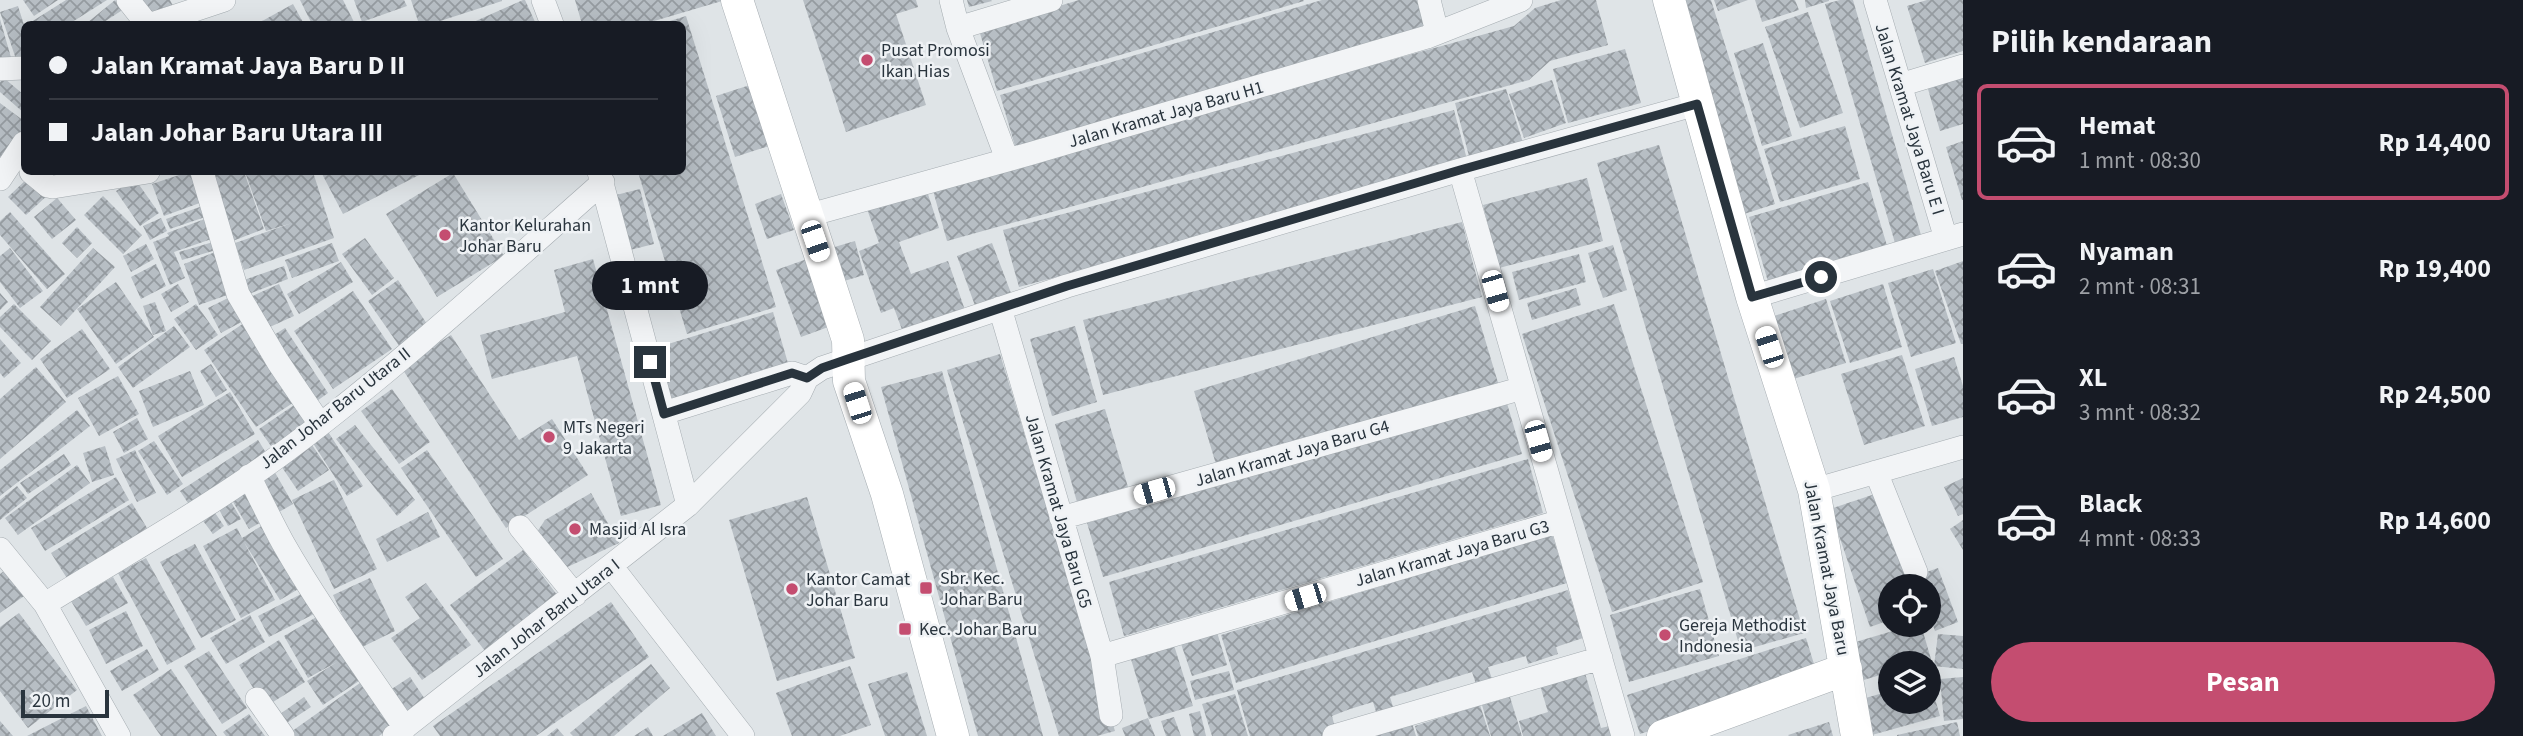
<!DOCTYPE html>
<html lang="id">
<meta charset="utf-8">
<style>
:root{--surface:#171b24;--page:#242831;--text:#f1f3f6;--muted:#9ea1a6;--line:#363941;--accent:#c44d70}
body{margin:0;font-family:"Source Sans 3",sans-serif;background:var(--page);color:var(--text);height:100vh;display:flex;flex-direction:column;font-size:26px;white-space:nowrap}
*{box-sizing:border-box;margin:0}
p{font-size:23px;color:var(--muted)}
.icon{flex:none;width:38px;height:38px;fill:none;stroke:currentColor;stroke-width:2;stroke-linecap:round;stroke-linejoin:round}
.map{position:relative;flex:1;overflow:hidden}
.panel{display:flex;flex-direction:column;background:var(--surface);width:560px}
.panel>*{flex:none}
.hud{position:absolute;left:21px;top:21px;width:665px;height:154px;border-radius:10px;box-shadow:0 7px 28px #0002;display:grid;align-content:center;height:154px;padding:0 28px;background:var(--surface)}
.tools{position:absolute;left:1878px;top:574px;display:grid;gap:14px}
.tools a{display:grid;place-items:center;width:63px;height:63px;border-radius:50%;background:var(--surface);box-shadow:0 7px 28px #0002;font-size:35px}
.scale{position:absolute;left:21px;bottom:18px;width:88px;box-sizing:border-box;padding-left:7px;border:4px solid #29343d;border-top:0;font-size:19px;line-height:24px;white-space:nowrap;color:#29343d;-webkit-text-stroke:5px #eff2f5;paint-order:stroke}
.end{position:absolute;width:32px;height:32px;margin:-16px;border:9px solid #29343d;background:#fff;box-shadow:0 0 0 4px #fff}
.from{border-radius:50%}
.bubble{position:absolute;height:49px;border-radius:24px;background:var(--surface);box-shadow:0 7px 28px #0002;font-size:23px;font-weight:700;line-height:49px;text-align:center}
.car{position:absolute;width:21px;height:42px;margin:-21px -10px;border-radius:9px;box-shadow:0 0 5px 2px #0007;background:linear-gradient(#fff 24%,#345 0 40%,#fff 0 76%,#345 0 86%,#fff 0)}
.hud b{display:flex;align-items:center;gap:24px;height:66px;font-size:26px}
.hud b+b{border-top:2px solid var(--line)}
.hud i{width:18px;height:18px;background:var(--text)}
ul{padding:0;list-style:none}
li{display:flex;align-items:center;gap:21px;height:116px;margin:0 14px 10px;padding:0 14px;border:4px solid transparent;border-radius:10px}
li div{flex:1}
li b{display:block;font-size:26px}
li em{font-style:normal;font-weight:700}
li.on{border-color:var(--accent)}
li>.icon{width:63px;height:63px;stroke-width:1.5}
h2{padding:0 28px;font-size:32px;line-height:84px}
.primary-button{display:flex;gap:14px;margin-top:auto;padding:14px 28px}
.primary-button a{flex:1;height:80px;border-radius:42px;background:var(--accent);color:#fff;font-size:28px;font-weight:700;line-height:80px;text-align:center}
main{display:flex;flex:1;min-height:0}
.map>svg:first-child{display:block}
.building{fill:url(#building-cross-hatch)}
.lines{fill:none;stroke-linecap:round;stroke-linejoin:round}
.street-casing{stroke:#a5acb1;stroke-width:24}
.secondary-casing{stroke:#a5acb1;stroke-width:33}
.street{stroke:#f2f4f6;stroke-width:23}
.secondary{stroke:#fff;stroke-width:32}
.route{stroke:#29343d;stroke-width:9}
.poi-dot{fill:#c44d70;stroke:#eff2f5;stroke-width:2.5}
.labels{text-anchor:middle;stroke-width:5;stroke-linejoin:round;paint-order:stroke}
.poi-label{font-size:18px;fill:#29343d;stroke:#eff2f5;text-anchor:start}
.street-label{font-size:18px;fill:#29343d;stroke:#eff2f5}
</style>
<main>
<div class="map">
<svg width="1963" height="736" viewBox="0 0 1963 736">
<defs>
<pattern id="building-cross-hatch" width="8" height="8" patternUnits="userSpaceOnUse" patternTransform="scale(1.75)"><rect width="8" height="8" fill="#b7bec4"/><path d="M0 0l8 8M0 8l8-8" fill="none" stroke="#959ba0"/></pattern>
</defs>
<rect width="100%" height="100%" fill="#dfe4e7"/>
<path class="building" d="M23 0H58L34 16Z
M66 0H107L69 24H28Z
M115 0 124 9 101 24 87 23Z
M135 0H170L174 8 148 23Z
M300 0H343L355 24H312Z
M354 0H404L407 6 362 22Z
M411 0H502V1L431 24H419Z
M525 0 536 24H469L523 0Z
M575 0H722V1L644 24H582Z
M803 0H916L918 7 896 14 926 105 846 132Z
M967 0H991L992 1 969 7Z
M1079 0H1303L1304 1 997 91 979 30Z
M1322 0H1417L1428 36 1018 156 1000 95Z
M1561 0H1596L1608 45 1550 61 1529 80 947 241 932 187 1514 26 1535 8Z
M1678 0H1711L1775 204 1744 214Z
M1714 0H1748L1718 11Z
M1755 0H1795L1799 10 1762 22Z
M1805 0H1829V1L1806 8Z
M1840 0H1853L1921 235 1895 243 1825 4Z
M1927 0H1963V51L1925 63 1907 6Z
M293 4 304 24H254L264 20Z
M18 6 24 25V63L18 65 0 12Z
M1808 12 1843 113 1800 128 1765 27Z
M686 16 776 307 687 334 638 172H682V24H660Z
M0 19 12 61 0 65Z
M1763 43 1792 136 1762 146 1734 53Z
M1625 49 1641 103 1568 123 1553 69Z
M1963 72V124L1940 131 1926 82Z
M4 78 24 95V113L0 92V82Z
M1552 80 1566 123 1524 138 1509 94Z
M750 85 769 146 735 157 716 96Z
M1506 89 1524 146 1470 160 1455 103Z
M0 103 24 121V127L0 162Z
M1454 110 1469 167 1019 287 1003 230Z
M1845 126 1860 179 1780 202 1764 149Z
M1963 141V200H1962L1946 147Z
M1659 145 1804 633 1741 651 1597 163Z
M45 172H82L51 186Z
M188 172H198L208 200 164 216 152 184Z
M205 172H244L264 229 230 242Z
M245 172H313L334 238 244 270 235 243 292 223 266 231Z
M321 172H425L343 214Z
M453 173 504 256 437 297 386 214Z
M31 175 49 194 26 215 8 197Z
M1587 178 1603 241 1499 268 1483 205Z
M135 179 159 213 140 226 116 191Z
M1868 182 1888 249 1769 285 1749 217Z
M926 188 939 228 899 242 911 274 948 261 966 313 904 335 894 308 881 313 859 251 879 243 867 209Z
M640 189 654 244 630 250 616 195Z
M781 194 794 230 767 239 755 204Z
M103 196 142 235 123 254 84 215Z
M57 198 76 220 52 239 34 217Z
M211 203 214 214 170 229 166 219Z
M10 212 65 274 47 289 0 235V221Z
M213 216 220 236 174 252 185 278 170 285 153 242 169 236 167 233Z
M161 218 167 231 150 240 143 226Z
M1462 222 1482 297 1103 395 1083 320Z
M77 227 92 243 77 258 62 243Z
M365 238 394 278 372 295 342 254Z
M220 240 223 248 182 260 179 252Z
M855 241 864 275 841 282 831 248Z
M332 243 339 261 292 278 285 260Z
M992 243 1014 301 978 314 957 256Z
M146 244 154 259 131 272 123 256Z
M1613 245 1627 290 1603 298 1588 253Z
M10 248 43 291 20 308 0 282V256Z
M93 248 115 267 61 326 40 307Z
M218 251 233 293 199 305 184 264Z
M1579 254 1586 282 1519 300 1512 272Z
M593 259 661 505 621 516 577 356 492 379 480 335 565 312 554 270Z
M807 259 831 326 801 337 776 270Z
M1963 261V344H1961L1935 271Z
M341 262 353 282 299 314 287 294Z
M156 264 166 286 141 299 131 277Z
M284 266 288 279 246 295 241 281Z
M1933 269 1956 343 1911 357 1888 283Z
M398 280 429 327 400 347 368 301Z
M116 282 154 337 116 364 77 309Z
M178 284 189 302 171 312 161 294Z
M279 284 294 316 261 331 246 299Z
M1883 284 1902 347 1850 363 1830 301Z
M1576 288 1581 305 1532 320 1527 303Z
M353 291 392 349 333 389 294 331Z
M0 293 8 302 0 310Z
M234 295 247 319 221 333 208 308Z
M1826 299 1846 363 1790 380 1771 317Z
M155 302 166 331 153 335 143 306Z
M14 304 51 341 32 360 0 327V317Z
M196 304 218 335 196 350 174 319Z
M1614 304 1703 582 1612 612 1522 334Z
M1475 306 1499 386 1218 471 1194 391Z
M773 312 790 370 672 405 655 348Z
M244 323 296 401 256 427 204 350Z
M174 326 190 347 133 388 118 367Z
M1075 326 1097 402 1052 416 1030 339Z
M285 328 328 393 310 406 266 340Z
M82 329 110 369 67 398 40 359Z
M451 335 519 440 552 419 588 475 506 528 401 367Z
M0 339 21 363 4 378 0 373Z
M1000 354 1115 731 1097 736H1059L947 370Z
M1902 355 1925 426 1864 445 1841 374Z
M1954 357 1963 386V417L1932 426 1915 369Z
M211 364 227 390 216 397 200 371Z
M36 367 66 402 0 459V399Z
M190 371 204 405 153 427 139 391Z
M942 371 1036 710 1043 736H978L949 633 881 387Z
M118 376 139 414 99 436 78 398Z
M392 389 430 442 399 464 361 411Z
M230 392 255 434 182 477 158 436Z
M1506 400 1522 454 1103 577 1087 523Z
M297 403 311 423 273 449 259 429Z
M1105 409 1128 487 1077 502 1055 424Z
M77 410 90 426 0 496V470Z
M137 418 148 439 124 453 113 432Z
M355 425 415 500 397 516 336 439Z
M325 427 363 486 347 496 309 437Z
M308 439 329 470 298 491 277 460Z
M258 440 268 456 190 506 180 491Z
M154 441 183 484 167 495 138 451Z
M105 446 114 475 92 482 83 453Z
M135 450 156 493 137 502 116 459Z
M427 450 503 559 476 577 401 468Z
M64 454 71 465 28 494 20 483Z
M1528 459 1543 513 1124 636 1109 582Z
M77 465 90 483 18 535 5 518Z
M273 469 293 504 272 516 252 481Z
M116 477 129 500 45 551 31 528Z
M1963 478V514L1958 516 1944 487Z
M334 480 377 569 334 589 292 500Z
M250 482 270 517 249 529 229 495Z
M17 486 27 498 0 520V500Z
M1881 492 1913 586H1890V620L1870 627 1830 509Z
M591 493 619 543 561 570 533 538 545 520Z
M227 495 241 519 228 526 215 502Z
M807 497 855 658 777 681 729 520Z
M132 503 150 533 70 583 51 553Z
M209 504 224 526 213 534 197 513Z
M428 512 440 537 387 562 376 539Z
M1963 520V550L1950 529Z
M268 522 305 585 280 600 244 542 275 600 241 618 203 546 237 528 242 538Z
M1552 534 1567 583 1236 683 1221 635Z
M195 544 236 620 201 638 160 562Z
M523 550 561 600 488 655 450 605Z
M146 558 196 649 167 665 118 573Z
M8 568 27 594 0 613V574Z
M1938 568 1958 622 1935 631 1928 612V586H1919L1915 576Z
M113 577 128 603 86 626 71 601Z
M370 578 395 631 358 649 333 595Z
M426 583 471 645 422 680 391 638 420 618 405 597Z
M1700 589 1719 656 1629 682 1610 615Z
M309 590 320 611 269 637 258 616Z
M1568 590 1583 638 1556 647 1558 654 1528 664 1526 656 1488 667 1493 682 1477 687 1472 672 1390 697 1394 710 1377 715 1373 702 1350 709 1332 716 1337 735 1333 736H1250L1237 690Z
M611 602 649 657 536 736H440L433 726Z
M126 611 143 646 106 664 89 630Z
M325 612 365 677 323 705 307 681 337 662 308 678 284 636Z
M19 613 77 690 28 728 0 691V627Z
M250 615 265 642 226 664 210 638Z
M1913 625H1921L1931 659 1917 663H1890V672L1854 683 1842 646Z
M1216 629 1227 665 1192 676 1180 641Z
M1938 634 1963 636V669L1934 666Z
M1806 638 1818 677 1640 734 1627 695Z
M279 640 305 682 265 707 239 665Z
M1173 642 1193 706 1149 719 1130 656Z
M147 649 159 670 122 691 110 671Z
M209 651 247 708 222 724 184 666Z
M651 664 670 688 614 736H573L570 733Z
M850 666 871 725 840 736H792L776 693Z
M1583 666 1601 728 1614 725 1617 736H1523L1519 721 1548 712 1538 679Z
M171 669 196 706 217 736H161L158 732 133 695Z
M1229 671 1234 690 1195 700 1190 681Z
M907 672 927 736H885L868 684Z
M410 677 429 705 406 720 387 692Z
M1963 677V719L1944 721 1940 679Z
M367 678 399 722 379 736H289L288 734Z
M1929 678 1940 716 1872 735 1862 699 1890 691V702H1928Z
M1235 694 1248 736H1212L1202 704Z
M304 697 311 707 282 726 276 717Z
M1510 697 1522 736H1491L1482 705Z
M1480 705 1490 736H1418L1415 726Z
M86 706 102 736H27Z
M1200 711 1206 736H1194L1189 714Z
M702 713 716 736H663Z
M249 714 265 736H226L223 732Z
M1174 717 1181 736H1166L1161 721Z
M1410 717 1416 736H1372Z
M1148 718 1155 736H1125L1122 728Z
M0 721 13 736H0Z
M1829 722 1833 736H1789L1788 735Z
M1957 722 1960 736H1897V735Z
M648 727 653 736H634Z
M557 728 564 736H547Z"/>
<g class="lines">
<defs>
<path id="street" d="M128 0 147 24
M543 0 552 24
M951 0 958 28 1007 159
M1429 0 1437 32
M1875 0 1946 239
M152 24 224 0
M958 28 1051 0
M0 69 24 68
M1900 85 1963 66
M1460 170 1623 736
M31 172 48 186 53 187 148 172
M202 172 238 294 278 362 320 424
M599 172 688 505
M0 179 24 143
M806 216 1029 154 1427 37 1521 0
M1752 297 1963 234
M1000 308 1102 656 1111 715
M664 413 792 373 807 378
M1876 472 1916 572
M249 476C260 498 271 521 283 543 320 608 364 667 405 728
M1814 490 1963 447
M1061 518 1523 388
M520 527 575 595
M0 549 45 604 119 736
M612 567 743 736
M45 604C127 553 214 505 291 447 400 365 501 272 603 182
M1102 656 1561 521
M257 699 283 736
M394 736 688 505 800 393 807 378 822 368 1067 286 1460 170 1697 104
M1334 736 1601 658"/>
<path id="secondary" d="M737 0 848 340 849 381 887 494 953 736
M1669 0 1752 297 1814 490 1857 736
M1663 736 1846 669"/>
</defs>
<use href="#street" class="street-casing"/>
<use href="#secondary" class="secondary-casing"/>
<use href="#street" class="street"/>
<use href="#secondary" class="secondary"/>
</g>
<g class="lines">
<path class="route" d="M650 362 664 414 792 373 807 378 822 368 848 359 1067 286 1460 170 1697 104 1752 297 1821 277"/>
</g>
<g class="poi-dot">
<circle cx="867" cy="60" r="7"/>
<circle cx="445" cy="235" r="7"/>
<circle cx="549" cy="437" r="7"/>
<circle cx="575" cy="529" r="7"/>
<rect x="919" y="581" width="14" height="14" rx="3.5"/>
<circle cx="792" cy="589" r="7"/>
<rect x="898" y="622" width="14" height="14" rx="3.5"/>
<circle cx="1665" cy="635" r="7"/>
</g>
<g class="labels">
<g class="poi-label">
<text x="881" y="56">Pusat Promosi<tspan x="881" dy="21">Ikan Hias</tspan></text>
<text x="459" y="231">Kantor Kelurahan<tspan x="459" dy="21">Johar Baru</tspan></text>
<text x="563" y="433">MTs Negeri<tspan x="563" dy="21">9 Jakarta</tspan></text>
<text x="589" y="535">Masjid Al Isra</text>
<text x="940" y="584">Sbr. Kec.<tspan x="940" dy="21">Johar Baru</tspan></text>
<text x="806" y="585">Kantor Camat<tspan x="806" dy="21">Johar Baru</tspan></text>
<text x="1679" y="631">Gereja Methodist<tspan x="1679" dy="21">Indonesia</tspan></text>
<text x="919" y="635">Kec. Johar Baru</text>
</g>
<g class="street-label">
<text transform="translate(1166 114) rotate(-16)" y="6">Jalan Kramat Jaya Baru H1</text>
<text transform="translate(1910 119) rotate(73)" y="6">Jalan Kramat Jaya Baru E I</text>
<text transform="translate(335 408) rotate(-38)" y="6">Jalan Johar Baru Utara II</text>
<text transform="translate(1292 453) rotate(-16)" y="6">Jalan Kramat Jaya Baru G4</text>
<text transform="translate(1059 511) rotate(74)" y="6">Jalan Kramat Jaya Baru G5</text>
<text transform="translate(1452 553) rotate(-16)" y="6">Jalan Kramat Jaya Baru G3</text>
<text transform="translate(1827 568) rotate(79)" y="6">Jalan Kramat Jaya Baru</text>
<text transform="translate(546 618) rotate(-38)" y="6">Jalan Johar Baru Utara I</text>
</g>
</g>
</svg>
<div class="tools">
<a><svg class="icon" aria-label="locate" viewBox="0 0 24 24"><circle cx="12" cy="12" r="6"/><path d="M12 2v4M12 18v4M2 12h4M18 12h4"/></svg></a>
<a><svg class="icon" aria-label="layers" viewBox="0 0 24 24"><path d="M12 4l9 5-9 5-9-5zM3 14l9 5 9-5"/></svg></a>
</div>
<div class="scale">20 m</div>
<i class="end from" style="left:1821px;top:277px"></i>
<i class="end" style="left:650px;top:362px"></i>
<div class="bubble" style="left:592px;top:261px;width:116px">1 mnt</div>
<i class="car" style="left:815px;top:241px;rotate:161deg"></i>
<i class="car" style="left:1495px;top:291px;rotate:164deg"></i>
<i class="car" style="left:1769px;top:347px;rotate:342deg"></i>
<i class="car" style="left:857px;top:403px;rotate:342deg"></i>
<i class="car" style="left:1538px;top:441px;rotate:164deg"></i>
<i class="car" style="left:1154px;top:491px;rotate:254deg"></i>
<i class="car" style="left:1305px;top:597px;rotate:253deg"></i>
<div class="hud">
<b><i class="from"></i>Jalan Kramat Jaya Baru D II</b>
<b><i></i>Jalan Johar Baru Utara III</b>
</div>
</div>
<section class="panel">
<h2>Pilih kendaraan</h2>
<ul>
<li class="on"><svg class="icon" aria-label="car" viewBox="0 0 24 24"><path d="M5 17H2v-5l4-1 3-4h7l3 4 3 1v5h-3M9 17h6M6 11h13"/><circle cx="7" cy="17" r="2"/><circle cx="17" cy="17" r="2"/></svg><div><b>Hemat</b><p>1 mnt · 08:30</p></div><em>Rp 14,400</em></li>
<li><svg class="icon" aria-label="car" viewBox="0 0 24 24"><path d="M5 17H2v-5l4-1 3-4h7l3 4 3 1v5h-3M9 17h6M6 11h13"/><circle cx="7" cy="17" r="2"/><circle cx="17" cy="17" r="2"/></svg><div><b>Nyaman</b><p>2 mnt · 08:31</p></div><em>Rp 19,400</em></li>
<li><svg class="icon" aria-label="car" viewBox="0 0 24 24"><path d="M5 17H2v-5l4-1 3-4h7l3 4 3 1v5h-3M9 17h6M6 11h13"/><circle cx="7" cy="17" r="2"/><circle cx="17" cy="17" r="2"/></svg><div><b>XL</b><p>3 mnt · 08:32</p></div><em>Rp 24,500</em></li>
<li><svg class="icon" aria-label="car" viewBox="0 0 24 24"><path d="M5 17H2v-5l4-1 3-4h7l3 4 3 1v5h-3M9 17h6M6 11h13"/><circle cx="7" cy="17" r="2"/><circle cx="17" cy="17" r="2"/></svg><div><b>Black</b><p>4 mnt · 08:33</p></div><em>Rp 14,600</em></li>
</ul>
<div class="primary-button"><a>Pesan</a></div>
</section>
</main>
